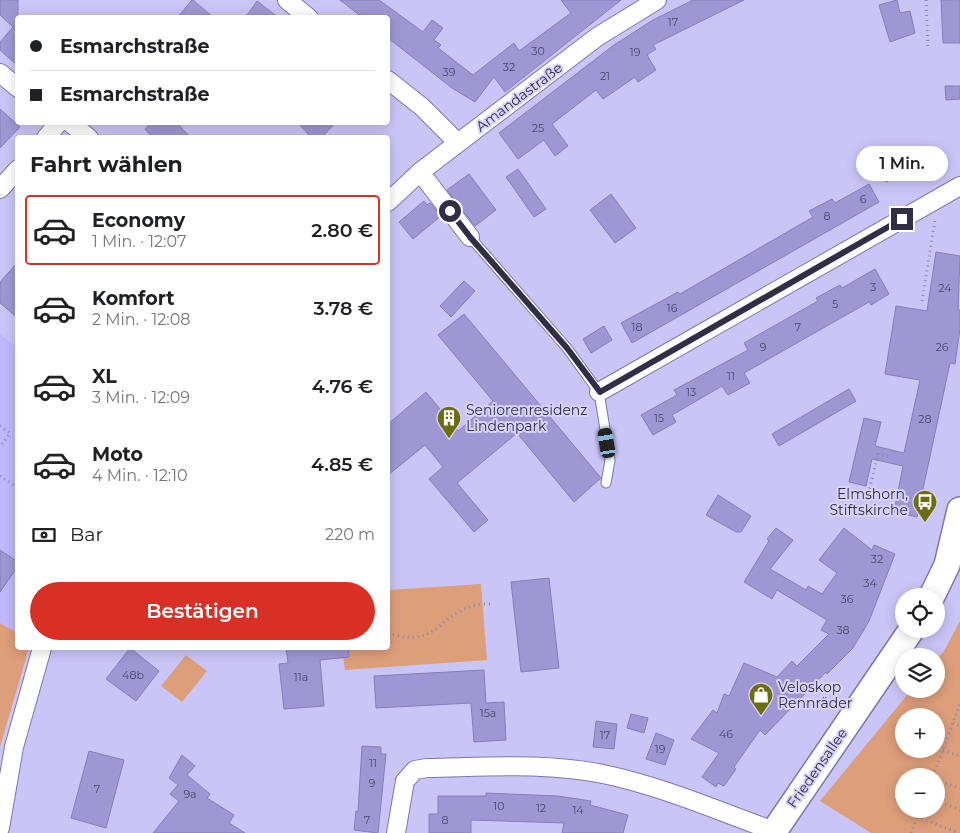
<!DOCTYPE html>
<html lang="de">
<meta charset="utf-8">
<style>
:root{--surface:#fff;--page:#f6f6f6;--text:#202124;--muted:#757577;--line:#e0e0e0;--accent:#d93025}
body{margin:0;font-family:Montserrat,sans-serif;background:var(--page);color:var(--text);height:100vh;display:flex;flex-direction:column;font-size:19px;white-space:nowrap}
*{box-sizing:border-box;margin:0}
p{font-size:16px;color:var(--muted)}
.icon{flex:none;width:28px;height:28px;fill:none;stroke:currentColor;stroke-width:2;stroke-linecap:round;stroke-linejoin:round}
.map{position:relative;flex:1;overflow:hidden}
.sheet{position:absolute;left:15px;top:135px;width:375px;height:515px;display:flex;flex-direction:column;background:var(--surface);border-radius:5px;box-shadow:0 2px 12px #0003}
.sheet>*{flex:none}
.hud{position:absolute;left:15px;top:15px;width:375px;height:110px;border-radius:5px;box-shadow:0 2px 12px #0003;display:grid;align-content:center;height:110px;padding:0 15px;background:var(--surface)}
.tools{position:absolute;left:895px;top:588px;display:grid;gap:10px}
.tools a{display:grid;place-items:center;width:50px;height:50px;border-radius:50%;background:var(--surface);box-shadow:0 2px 12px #0003;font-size:25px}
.end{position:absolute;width:22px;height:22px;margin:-11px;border:6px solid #312e46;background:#fff;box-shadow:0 0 0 2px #fff}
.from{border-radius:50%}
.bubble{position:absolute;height:35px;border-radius:18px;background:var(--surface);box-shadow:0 2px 12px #0003;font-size:16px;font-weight:600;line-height:35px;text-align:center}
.car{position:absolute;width:15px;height:30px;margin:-15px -8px;border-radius:6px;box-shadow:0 0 4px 1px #0007;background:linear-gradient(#222 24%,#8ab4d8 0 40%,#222 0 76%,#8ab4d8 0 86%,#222 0)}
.hud b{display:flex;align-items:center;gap:18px;height:48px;font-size:19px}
.hud b+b{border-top:1px solid var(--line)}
.hud i{width:12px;height:12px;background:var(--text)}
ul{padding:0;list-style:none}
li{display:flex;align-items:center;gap:15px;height:70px;margin:0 10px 8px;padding:0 5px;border:2px solid transparent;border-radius:5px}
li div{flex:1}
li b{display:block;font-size:19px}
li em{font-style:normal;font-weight:600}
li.selected{border-color:var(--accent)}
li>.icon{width:45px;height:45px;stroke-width:1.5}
h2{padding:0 15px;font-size:22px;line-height:60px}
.pay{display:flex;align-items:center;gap:12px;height:55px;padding:0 15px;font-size:19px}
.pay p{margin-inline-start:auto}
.action{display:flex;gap:10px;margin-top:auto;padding:10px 15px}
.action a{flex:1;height:58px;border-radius:30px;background:var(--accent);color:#fff;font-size:20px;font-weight:600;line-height:58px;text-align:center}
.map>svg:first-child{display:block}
.built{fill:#c1b7fd}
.green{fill:#dd9e7a;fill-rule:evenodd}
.building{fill:#9f97d3;stroke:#867eb8}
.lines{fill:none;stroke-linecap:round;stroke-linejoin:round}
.lane-casing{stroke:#7e75af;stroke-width:11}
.street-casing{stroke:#7e75af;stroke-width:20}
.secondary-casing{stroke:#7e75af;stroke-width:28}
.path{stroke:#8b87ae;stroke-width:3;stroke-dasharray:1 4;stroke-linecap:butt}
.lane{stroke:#fff;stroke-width:9}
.street{stroke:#fff;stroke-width:18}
.secondary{stroke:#fff;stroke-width:25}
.route{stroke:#312e46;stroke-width:6}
.labels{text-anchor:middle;stroke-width:4;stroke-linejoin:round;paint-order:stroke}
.number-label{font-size:11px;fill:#4c4869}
.street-label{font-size:14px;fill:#312e46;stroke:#d8d3fa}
.poi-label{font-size:14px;fill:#312e46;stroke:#d8d3fa;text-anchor:start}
</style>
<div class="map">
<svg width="960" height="833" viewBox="0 0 960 833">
<rect width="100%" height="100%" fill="#cac5f7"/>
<path class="built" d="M0 334 17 348V633L0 623Z"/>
<path class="green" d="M481 584 487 660 345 670 342 648H388V590Z
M960 621V833H871L820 801 912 689H936V660L944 651ZM904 716H936V749H904ZM904 776H936V809H904Z
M0 623 17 633 18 648H29L0 747Z
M186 655 207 671 182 702 161 686Z"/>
<path class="building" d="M0 0H18V66L0 50V42L13 27 0 15Z
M192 0H193L214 18H177Z
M340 0H379L423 32 432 20 443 28 434 40 441 45 438 48 473 75 514 43 519 51 571 13 561 0H621L505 92 494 77 475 102 452 88 388 38V18H363Z
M693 0H744L653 45 656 49 647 55 656 70 638 82 635 77 603 99 596 90 552 124 568 146 555 156 544 140 518 159 499 133 614 45 653 20Z
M897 0 900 13 910 11 915 33 890 42 879 5Z
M941 0H960V43H943Z
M257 1 279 18H245Z
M945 86H960V99L946 100Z
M0 109 20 127 0 148Z
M152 122H176L191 138H153L145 129Z
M297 122H336L321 138H312Z
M900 151 911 169 886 182 876 165Z
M518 169 546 209 534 217 506 177Z
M469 174 496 210 475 226 447 190Z
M869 184 879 202 632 343 621 323 678 292 680 294 813 217 809 211 832 199 835 203Z
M611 194 636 228 615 243 590 210Z
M424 201 427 205 430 203 441 216 413 239 399 222Z
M936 252 960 256 958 310H960V329L955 364 950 363 917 517 894 512 903 466 872 459 866 486 849 482 864 418 881 422 875 446 904 453 920 380 885 374 896 306 927 311Z
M18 262V318L0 303V282Z
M875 269 889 294 871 305 869 302 744 373 750 383 728 395 722 386 672 415 676 422 653 435 641 415 677 395 674 390 748 350 744 343 818 301 816 298 840 285 842 288Z
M464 281 475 291 451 317 440 306Z
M464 314 601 478 574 502 517 433 457 483 488 520 474 532 429 479 443 467 425 445 388 475V424L426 392 458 431 493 401 438 335Z
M604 326 612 340 591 353 583 339Z
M849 389 856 401 779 446 772 434Z
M718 495 751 516 741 532H736L706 515Z
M776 528 793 540 770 569 806 590 808 586 822 594 837 573 819 560 844 528 872 550 874 545 895 554 869 621 853 648 827 674 826 672 765 735 760 730 734 767 736 769 724 786 718 783 716 787 702 777 719 753 691 739 713 710 717 713 724 694 729 696 744 663 777 677 792 661 797 666 829 634 821 630 827 620 777 590 772 599 744 582 769 541 767 539Z
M0 550 18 562V566L0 592Z
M549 578 559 668 521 672 511 582Z
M130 648 159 671 136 701 106 679Z
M286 648H348L349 657 320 660 324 706 284 709 279 664 288 663Z
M484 670 486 703 504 702 506 740 474 742 471 703 376 708 374 676Z
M631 714 648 718 644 733 627 728Z
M596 721 617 724 614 749 593 747Z
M656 733 674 740 665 765 646 759Z
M362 746 381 747V754H386L378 833 354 830 356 811 358 812Z
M89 751 124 760 106 828 71 818Z
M182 755 195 766 187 775 210 794 207 798 234 815 229 823 245 833H153L179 801 170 794 178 785 169 778Z
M486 793 558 796 591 801 590 805 628 815 623 833H562L564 823 471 820V833H429V814H438V796H486Z"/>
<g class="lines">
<defs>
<path id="lane" d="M470 237 567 348 599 392 610 460 606 483"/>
<path id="street" d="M287 0 309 18
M0 73 18 88
M388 80 422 107 458 143
M69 122 89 138
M46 138 59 122
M420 172 470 237
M0 189 18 169
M388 202 420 172 597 37 657 0
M599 392 960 186
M0 828 14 747 42 648
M396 833 405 781 415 770 427 768C485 767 546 762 603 774 661 786 718 811 774 831"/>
<path id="secondary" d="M932 596 947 565 960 510
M773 833 912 629"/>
</defs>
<use href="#lane" class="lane-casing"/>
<use href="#street" class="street-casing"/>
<use href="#secondary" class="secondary-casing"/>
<path class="path" d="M926 0 928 49
M922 301 935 220
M0 426 10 433 0 447
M0 476 18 488
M865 508 878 454 892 457
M388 633C437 648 435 618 472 606 478 604 486 604 492 604
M953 723 960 726
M943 750 960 756
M933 776 960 704
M936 780 960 788
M936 801 960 810
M917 817 959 833
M911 833 920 809"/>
<use href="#lane" class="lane"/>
<use href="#street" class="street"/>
<use href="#secondary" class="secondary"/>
</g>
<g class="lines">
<path class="route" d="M450 211 470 237 567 348 600 392 902 219"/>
</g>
<defs>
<symbol id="building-pin" viewBox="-11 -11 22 30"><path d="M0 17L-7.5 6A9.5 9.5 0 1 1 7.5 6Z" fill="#6c6d0e" stroke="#d8d3fa"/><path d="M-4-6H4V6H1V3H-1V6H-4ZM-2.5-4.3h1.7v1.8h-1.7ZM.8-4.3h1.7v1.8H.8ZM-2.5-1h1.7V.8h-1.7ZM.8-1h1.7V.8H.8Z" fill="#fff"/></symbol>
<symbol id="bus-pin" viewBox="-11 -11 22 30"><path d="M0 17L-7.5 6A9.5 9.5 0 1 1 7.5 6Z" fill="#6c6d0e" stroke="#d8d3fa"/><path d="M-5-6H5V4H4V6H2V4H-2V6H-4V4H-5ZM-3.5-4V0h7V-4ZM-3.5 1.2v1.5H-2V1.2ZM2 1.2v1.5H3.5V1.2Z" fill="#fff"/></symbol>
<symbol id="shop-pin" viewBox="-11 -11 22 30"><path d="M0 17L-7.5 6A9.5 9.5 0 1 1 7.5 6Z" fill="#6c6d0e" stroke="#d8d3fa"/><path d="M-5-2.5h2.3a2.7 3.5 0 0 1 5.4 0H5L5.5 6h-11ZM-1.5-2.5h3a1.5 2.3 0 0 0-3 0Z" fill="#fff"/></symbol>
</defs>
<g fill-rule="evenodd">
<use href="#building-pin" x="435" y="404" width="28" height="38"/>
<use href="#bus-pin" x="911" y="488" width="28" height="38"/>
<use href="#shop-pin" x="747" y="681" width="28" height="38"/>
</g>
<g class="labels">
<g class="number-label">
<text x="673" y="26">17</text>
<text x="538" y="55">30</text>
<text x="635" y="56">19</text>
<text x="509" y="71">32</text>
<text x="449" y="76">39</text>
<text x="605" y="80">21</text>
<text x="538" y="132">25</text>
<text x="863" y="203">6</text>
<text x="827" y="220">8</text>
<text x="873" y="291">3</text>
<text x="945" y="292">24</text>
<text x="835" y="308">5</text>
<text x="672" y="312">16</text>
<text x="637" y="331">18</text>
<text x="798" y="331">7</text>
<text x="763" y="351">9</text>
<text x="942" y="351">26</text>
<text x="731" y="380">11</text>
<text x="691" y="396">13</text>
<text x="659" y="422">15</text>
<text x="925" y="423">28</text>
<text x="877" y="563">32</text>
<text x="870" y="587">34</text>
<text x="847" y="603">36</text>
<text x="843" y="634">38</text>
<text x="133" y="679">48b</text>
<text x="301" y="681">11a</text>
<text x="488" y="717">15a</text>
<text x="726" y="738">46</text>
<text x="605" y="739">17</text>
<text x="660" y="753">19</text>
<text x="373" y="767">11</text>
<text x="372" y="787">9</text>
<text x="97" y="793">7</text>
<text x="190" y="798">9a</text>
<text x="499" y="810">10</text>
<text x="541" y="812">12</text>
<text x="578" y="814">14</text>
<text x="367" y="824">7</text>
<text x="445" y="824">8</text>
</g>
<g class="street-label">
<text transform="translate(519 97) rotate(-37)" y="5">Amandastraße</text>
<text transform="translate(817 768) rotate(-55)" y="5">Friedensallee</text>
</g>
<g class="poi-label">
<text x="466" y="415">Seniorenresidenz<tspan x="466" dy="16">Lindenpark</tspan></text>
<text x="908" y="499" text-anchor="end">Elmshorn,<tspan x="908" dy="16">Stiftskirche</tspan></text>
<text x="778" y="692">Veloskop<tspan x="778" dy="16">Rennräder</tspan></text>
</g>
</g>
</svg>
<div class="tools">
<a><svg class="icon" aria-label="locate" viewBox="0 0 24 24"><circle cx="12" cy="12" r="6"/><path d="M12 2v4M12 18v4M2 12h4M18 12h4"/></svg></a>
<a><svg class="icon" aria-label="layers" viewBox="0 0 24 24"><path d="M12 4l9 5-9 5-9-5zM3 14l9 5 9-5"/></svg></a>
<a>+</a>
<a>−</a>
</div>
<i class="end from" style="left:450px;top:211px"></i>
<i class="end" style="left:902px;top:219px"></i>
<div class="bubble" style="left:856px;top:146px;width:92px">1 Min.</div>
<i class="car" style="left:607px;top:443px;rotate:351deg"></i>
<div class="hud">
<b><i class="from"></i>Esmarchstraße</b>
<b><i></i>Esmarchstraße</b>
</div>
<section class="sheet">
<h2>Fahrt wählen</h2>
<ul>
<li class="selected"><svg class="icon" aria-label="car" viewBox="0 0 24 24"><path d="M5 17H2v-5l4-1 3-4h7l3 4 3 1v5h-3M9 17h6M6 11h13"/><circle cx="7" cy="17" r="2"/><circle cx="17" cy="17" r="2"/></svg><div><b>Economy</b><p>1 Min. · 12:07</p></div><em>2.80 €</em></li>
<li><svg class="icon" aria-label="car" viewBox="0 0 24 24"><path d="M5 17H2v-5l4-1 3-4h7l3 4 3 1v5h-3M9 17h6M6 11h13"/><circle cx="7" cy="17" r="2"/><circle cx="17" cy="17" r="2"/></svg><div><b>Komfort</b><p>2 Min. · 12:08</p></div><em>3.78 €</em></li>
<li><svg class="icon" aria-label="car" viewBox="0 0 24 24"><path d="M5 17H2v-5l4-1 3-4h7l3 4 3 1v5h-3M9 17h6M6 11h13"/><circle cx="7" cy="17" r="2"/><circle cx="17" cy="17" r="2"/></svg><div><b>XL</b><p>3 Min. · 12:09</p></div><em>4.76 €</em></li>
<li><svg class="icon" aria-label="car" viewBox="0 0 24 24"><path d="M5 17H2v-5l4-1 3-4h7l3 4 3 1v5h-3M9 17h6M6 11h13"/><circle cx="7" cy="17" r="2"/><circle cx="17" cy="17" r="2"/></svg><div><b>Moto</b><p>4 Min. · 12:10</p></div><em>4.85 €</em></li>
</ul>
<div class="pay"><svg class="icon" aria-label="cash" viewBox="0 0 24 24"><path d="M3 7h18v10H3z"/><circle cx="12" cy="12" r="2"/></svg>Bar<p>220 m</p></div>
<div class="action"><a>Bestätigen</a></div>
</section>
</div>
